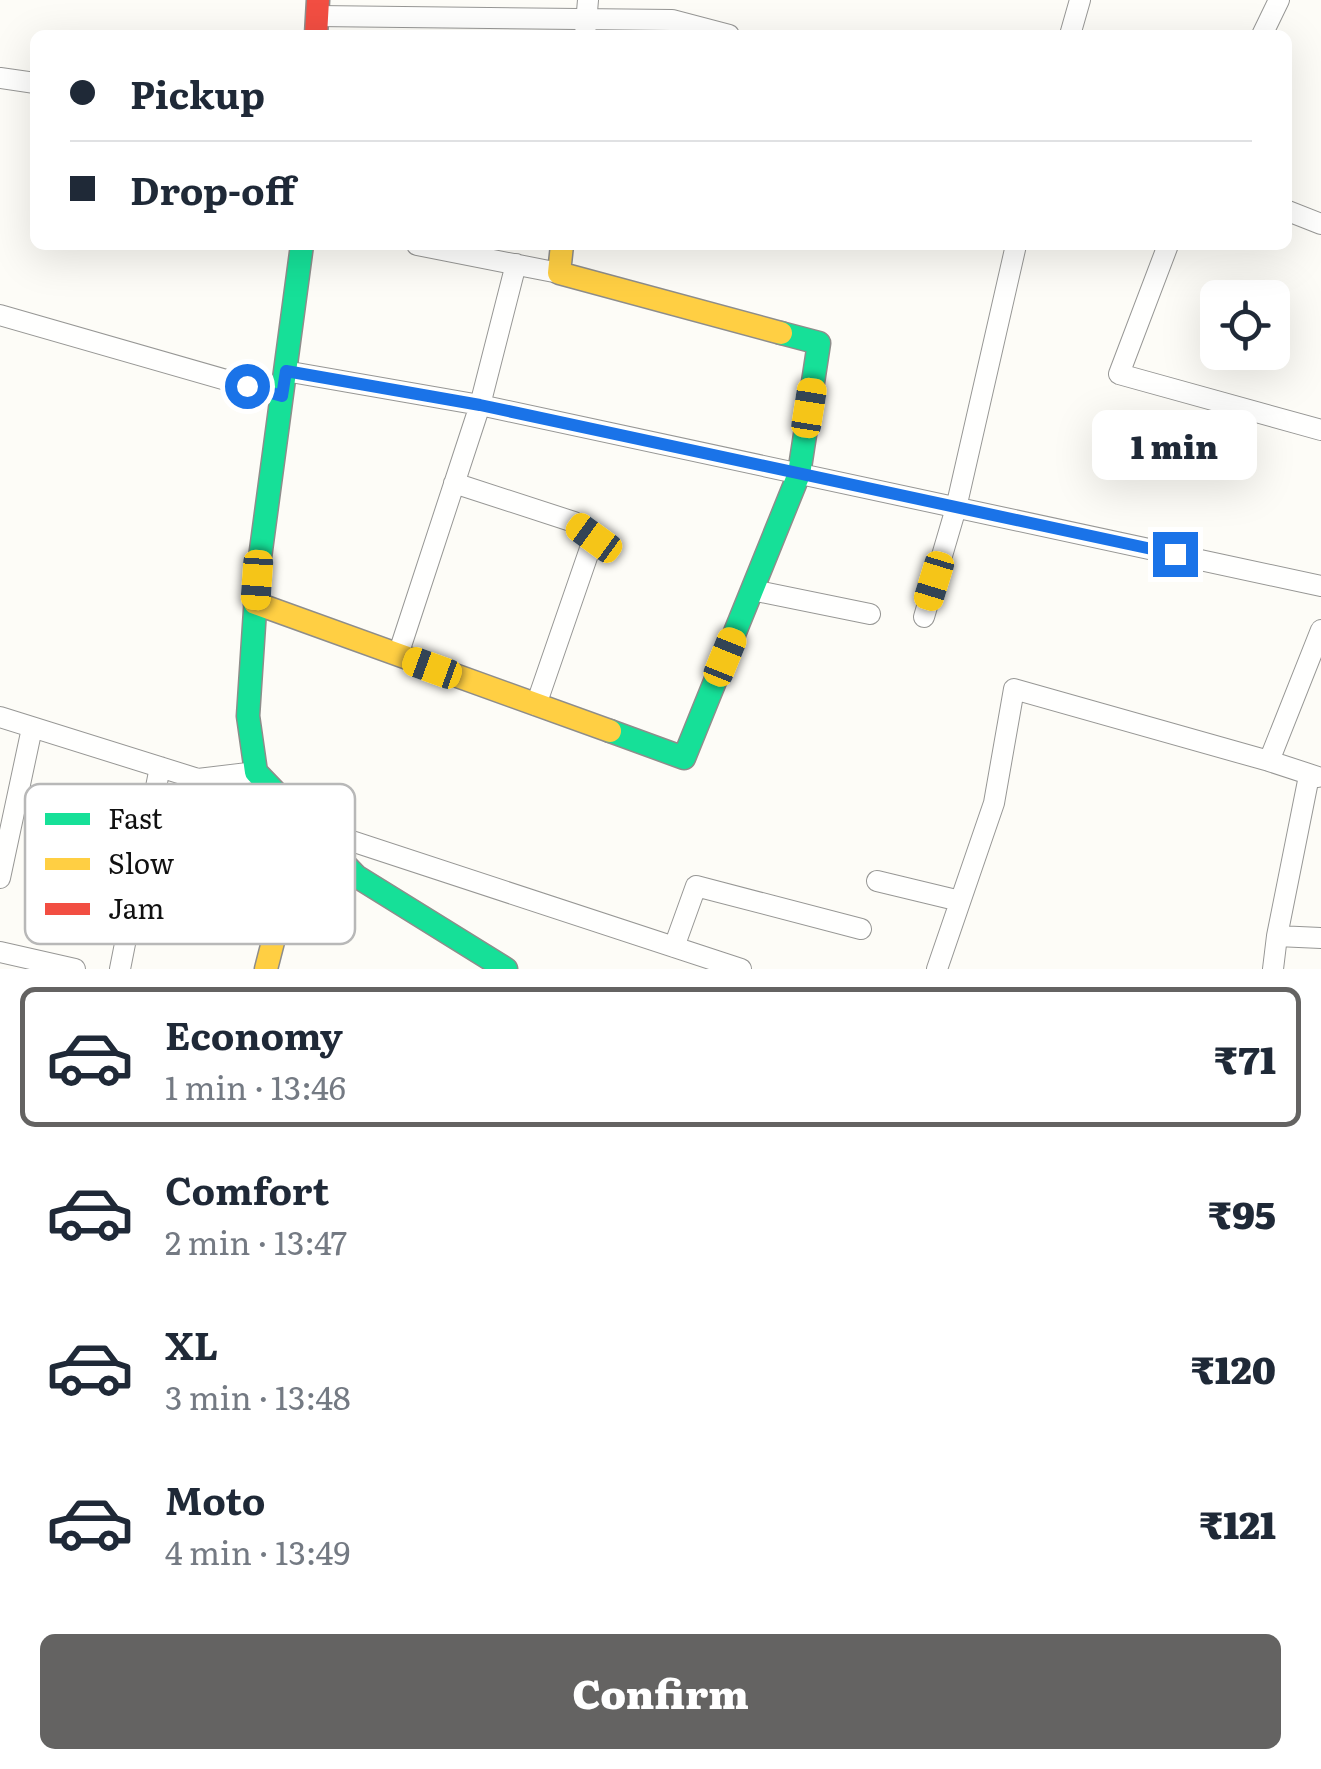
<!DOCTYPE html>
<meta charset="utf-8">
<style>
:root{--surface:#fff;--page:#f6f6f7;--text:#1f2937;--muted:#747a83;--line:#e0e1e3;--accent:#646362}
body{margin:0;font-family:Literata,serif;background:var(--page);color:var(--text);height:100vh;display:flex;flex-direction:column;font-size:38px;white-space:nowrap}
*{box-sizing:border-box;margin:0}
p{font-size:32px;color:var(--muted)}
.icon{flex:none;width:55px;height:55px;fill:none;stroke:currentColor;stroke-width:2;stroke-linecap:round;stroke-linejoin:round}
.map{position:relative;height:969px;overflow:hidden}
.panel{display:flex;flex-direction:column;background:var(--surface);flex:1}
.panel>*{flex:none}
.top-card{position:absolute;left:30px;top:30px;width:1262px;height:220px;border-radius:15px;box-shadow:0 10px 40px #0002;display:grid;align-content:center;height:220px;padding:0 40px;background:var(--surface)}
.controls{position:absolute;left:1200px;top:280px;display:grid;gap:20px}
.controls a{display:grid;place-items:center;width:90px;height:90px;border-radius:15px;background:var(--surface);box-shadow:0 10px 40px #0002;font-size:50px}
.end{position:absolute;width:45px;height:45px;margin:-22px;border:12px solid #1a73e8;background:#fff;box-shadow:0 0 0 5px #fff}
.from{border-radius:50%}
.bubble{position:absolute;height:70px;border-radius:15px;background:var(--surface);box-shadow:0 10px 40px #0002;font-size:32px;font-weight:800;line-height:70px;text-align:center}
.car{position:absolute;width:30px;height:60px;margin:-30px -15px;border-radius:12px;box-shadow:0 0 8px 2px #0007;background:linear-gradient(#f5c518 24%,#345 0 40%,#f5c518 0 76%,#345 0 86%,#f5c518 0)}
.top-card b{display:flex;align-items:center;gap:35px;height:95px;font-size:38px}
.top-card b+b{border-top:2px solid var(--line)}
.top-card i{width:25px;height:25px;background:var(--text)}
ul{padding:18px 0 0;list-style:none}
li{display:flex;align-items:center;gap:30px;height:140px;margin:0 20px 15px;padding:0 20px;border:5px solid transparent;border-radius:15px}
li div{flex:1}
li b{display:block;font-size:38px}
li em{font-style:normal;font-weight:800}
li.current{border-color:var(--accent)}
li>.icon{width:90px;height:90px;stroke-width:1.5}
.action{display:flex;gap:20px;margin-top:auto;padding:20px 40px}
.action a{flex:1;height:115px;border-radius:15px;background:var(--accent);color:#fff;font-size:40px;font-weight:800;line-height:115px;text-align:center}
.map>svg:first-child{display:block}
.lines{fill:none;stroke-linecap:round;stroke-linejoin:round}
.street-casing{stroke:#979795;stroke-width:22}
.fast-casing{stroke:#8e8d8b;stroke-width:25}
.slow-casing{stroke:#8e8d8b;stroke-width:25}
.jam-casing{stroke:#8e8d8b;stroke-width:25}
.street{stroke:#fffffe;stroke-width:20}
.fast{stroke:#16e098;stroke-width:22}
.slow{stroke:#ffcf43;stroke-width:22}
.jam{stroke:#f24e42;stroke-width:22}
.route{stroke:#1a73e8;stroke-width:12}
.key{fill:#fff;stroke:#b8b8b8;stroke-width:2.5}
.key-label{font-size:28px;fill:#111}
</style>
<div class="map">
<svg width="1321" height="969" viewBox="0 0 1321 969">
<rect width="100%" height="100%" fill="#fdfcf7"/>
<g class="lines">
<defs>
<path id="street" d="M317 16 672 20 729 35
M585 35 588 0
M1070 35 1080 0
M1262 35 1279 0
M0 78 35 83
M1288 211 1321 224
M417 245 559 273
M1168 245 1119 374 1321 430
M0 315 282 396
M285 371 480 405 1321 586
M454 483 574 522 594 537 536 705
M752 590 870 614
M924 617 956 508 1016 245
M398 655 480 405 516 264
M0 717 198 779 256 772
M1309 776 1277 936 1321 938
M1318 777 1269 761 1321 630
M315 829 741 969
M0 878 32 728
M877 881 960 901
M674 947 696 886 861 929
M0 952 75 969
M120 969 160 767
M937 969 994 803 1014 689 1269 761
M1273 969 1277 936"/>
<path id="fast" d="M302 245 257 580 248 716 256 772 356 876 506 969
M610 731 684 758 799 474 819 343 781 333"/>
<path id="slow" d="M562 245 559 273 781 333
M255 603 610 731
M266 969 303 825"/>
<path id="jam" d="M316 35 318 0"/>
</defs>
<use href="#street" class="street-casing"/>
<use href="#fast" class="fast-casing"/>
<use href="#slow" class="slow-casing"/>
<use href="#jam" class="jam-casing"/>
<use href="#street" class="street"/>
<use href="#fast" class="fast"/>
<use href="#slow" class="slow"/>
<use href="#jam" class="jam"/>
</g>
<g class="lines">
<path class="route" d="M247 386 282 396 286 371 480 405 1175 554"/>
</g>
<rect x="25" y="784" width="330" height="160" rx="15" class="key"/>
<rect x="45" y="813" width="45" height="12" fill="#16e098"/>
<rect x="45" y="858" width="45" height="12" fill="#ffcf43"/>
<rect x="45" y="903" width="45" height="12" fill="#f24e42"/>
<g class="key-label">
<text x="108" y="829">Fast</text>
<text x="108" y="874">Slow</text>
<text x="108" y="919">Jam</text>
</g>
</svg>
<div class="controls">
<a><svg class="icon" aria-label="locate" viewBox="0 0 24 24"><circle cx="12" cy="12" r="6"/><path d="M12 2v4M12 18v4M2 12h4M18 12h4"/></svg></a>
</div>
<i class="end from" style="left:247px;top:386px"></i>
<i class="end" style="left:1175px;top:554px"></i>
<div class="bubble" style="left:1092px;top:410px;width:165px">1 min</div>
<i class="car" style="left:809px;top:408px;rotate:9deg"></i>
<i class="car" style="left:594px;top:538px;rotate:306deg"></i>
<i class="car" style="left:257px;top:580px;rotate:184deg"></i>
<i class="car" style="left:934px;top:581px;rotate:197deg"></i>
<i class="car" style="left:725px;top:657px;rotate:22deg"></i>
<i class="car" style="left:432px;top:668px;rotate:290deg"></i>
<div class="top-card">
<b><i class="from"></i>Pickup</b>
<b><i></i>Drop-off</b>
</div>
</div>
<section class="panel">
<ul>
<li class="current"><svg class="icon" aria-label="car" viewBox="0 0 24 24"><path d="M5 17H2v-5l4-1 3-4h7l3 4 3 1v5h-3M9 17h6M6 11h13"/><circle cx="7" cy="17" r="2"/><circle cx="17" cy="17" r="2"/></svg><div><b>Economy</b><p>1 min · 13:46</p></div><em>₹71</em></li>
<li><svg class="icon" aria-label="car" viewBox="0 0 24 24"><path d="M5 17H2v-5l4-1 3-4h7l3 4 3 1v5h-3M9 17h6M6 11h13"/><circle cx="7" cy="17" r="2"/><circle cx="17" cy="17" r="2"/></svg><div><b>Comfort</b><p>2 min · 13:47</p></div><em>₹95</em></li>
<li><svg class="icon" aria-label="car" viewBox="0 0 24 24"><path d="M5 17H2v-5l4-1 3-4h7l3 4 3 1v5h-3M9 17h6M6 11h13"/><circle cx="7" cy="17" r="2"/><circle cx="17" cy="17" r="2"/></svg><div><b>XL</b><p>3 min · 13:48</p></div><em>₹120</em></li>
<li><svg class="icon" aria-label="car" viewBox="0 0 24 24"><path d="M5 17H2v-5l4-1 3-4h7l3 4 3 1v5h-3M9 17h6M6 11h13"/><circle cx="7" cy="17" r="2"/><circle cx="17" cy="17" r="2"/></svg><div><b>Moto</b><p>4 min · 13:49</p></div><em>₹121</em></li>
</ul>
<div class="action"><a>Confirm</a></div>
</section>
